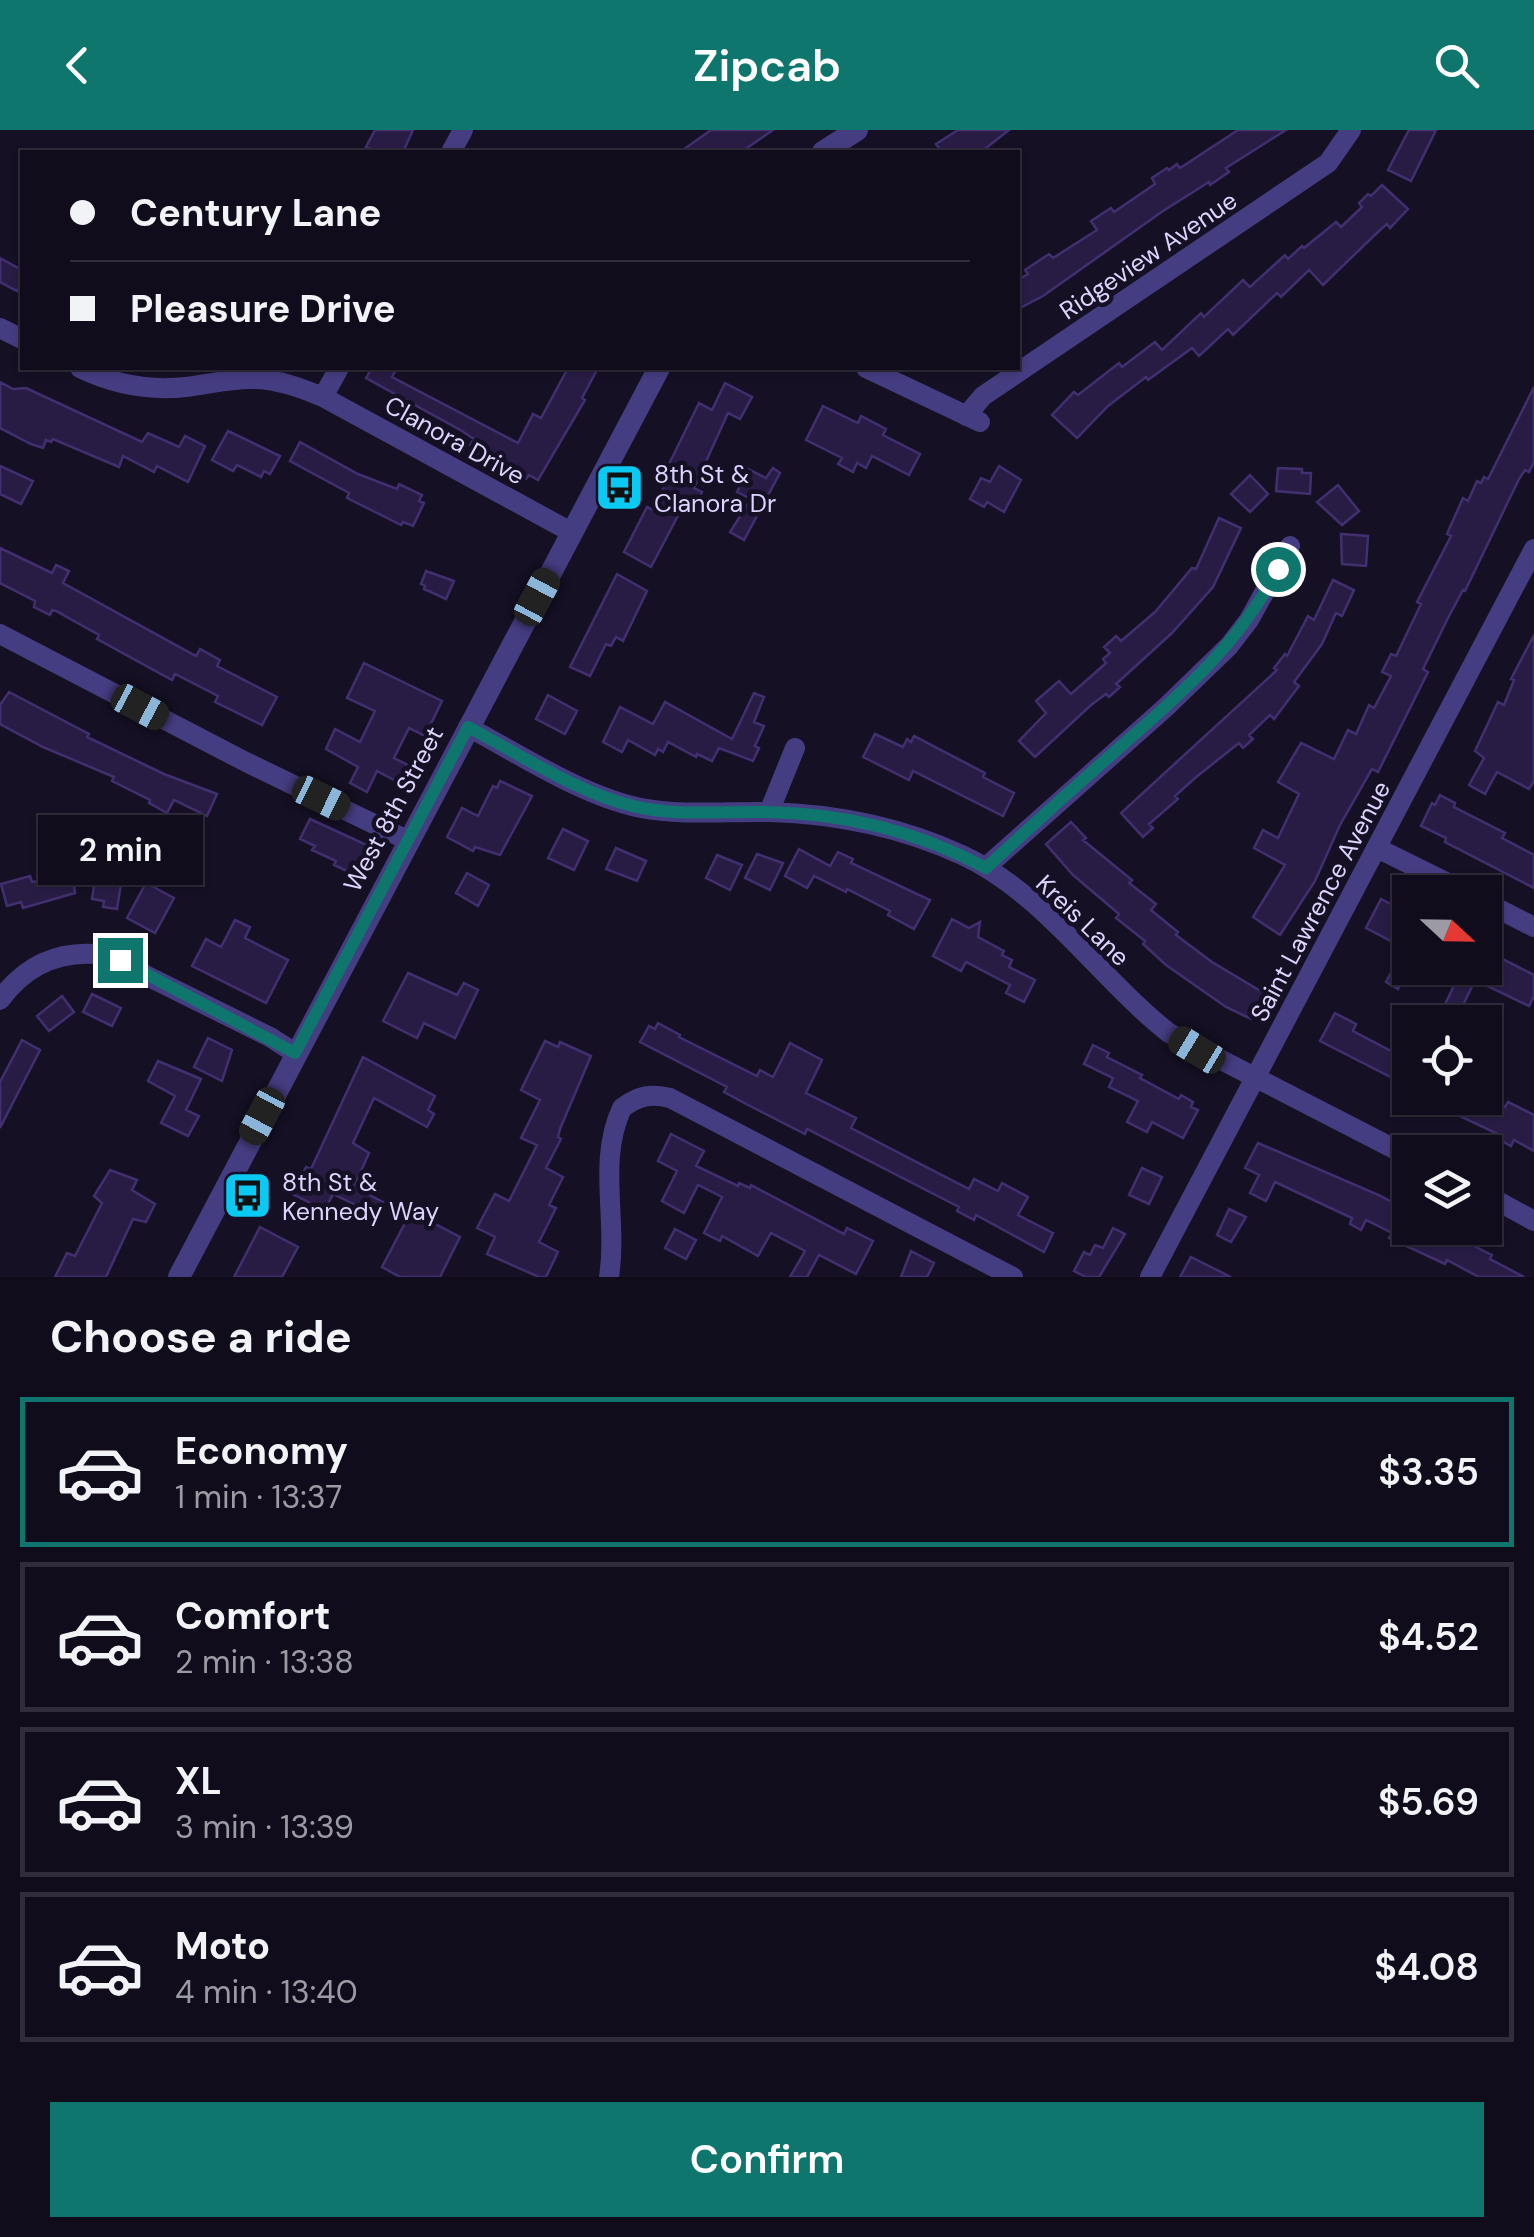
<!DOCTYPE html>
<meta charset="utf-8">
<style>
:root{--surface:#100c1b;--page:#1e1a28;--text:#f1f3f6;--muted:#9c9ba3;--line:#302c3a;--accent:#0f766e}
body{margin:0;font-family:"DM Sans",sans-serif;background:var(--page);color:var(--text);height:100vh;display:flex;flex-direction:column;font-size:38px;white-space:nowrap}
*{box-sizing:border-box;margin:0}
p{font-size:32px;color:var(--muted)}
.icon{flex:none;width:55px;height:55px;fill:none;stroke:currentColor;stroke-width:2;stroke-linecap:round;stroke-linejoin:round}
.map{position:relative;height:1147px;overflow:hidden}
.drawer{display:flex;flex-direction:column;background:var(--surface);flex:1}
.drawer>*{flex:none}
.banner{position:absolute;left:20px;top:20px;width:1000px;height:220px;border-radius:0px;box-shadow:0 2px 8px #0004,0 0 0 2px var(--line);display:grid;align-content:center;height:220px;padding:0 50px;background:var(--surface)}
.needle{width:65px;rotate:112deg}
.tools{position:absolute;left:1392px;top:745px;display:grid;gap:20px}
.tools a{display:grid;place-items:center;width:110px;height:110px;border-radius:0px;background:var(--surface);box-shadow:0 2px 8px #0004,0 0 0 2px var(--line);font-size:50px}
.end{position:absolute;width:45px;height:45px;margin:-22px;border:12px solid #0f766e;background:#fff;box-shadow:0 0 0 5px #fff}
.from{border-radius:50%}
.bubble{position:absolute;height:70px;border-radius:0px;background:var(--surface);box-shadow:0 2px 8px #0004,0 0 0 2px var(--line);font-size:32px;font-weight:600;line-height:70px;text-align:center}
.car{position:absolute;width:30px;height:60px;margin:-30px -15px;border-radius:12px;box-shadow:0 0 8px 2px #0007;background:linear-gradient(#222 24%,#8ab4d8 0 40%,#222 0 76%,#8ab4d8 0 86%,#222 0)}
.banner b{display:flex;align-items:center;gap:35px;height:95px;font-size:38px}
.banner b+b{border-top:2px solid var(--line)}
.banner i{width:25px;height:25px;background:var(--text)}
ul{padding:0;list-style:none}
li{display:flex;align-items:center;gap:30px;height:150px;margin:0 20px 15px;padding:0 30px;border:5px solid var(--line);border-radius:0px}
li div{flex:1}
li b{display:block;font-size:38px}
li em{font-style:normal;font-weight:600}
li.active{border-color:var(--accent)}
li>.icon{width:90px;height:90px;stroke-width:1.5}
h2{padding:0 50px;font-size:45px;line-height:120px}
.button{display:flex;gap:20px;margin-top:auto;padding:20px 50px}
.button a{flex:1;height:115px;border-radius:0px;background:var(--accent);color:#fff;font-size:40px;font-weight:600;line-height:115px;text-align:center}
header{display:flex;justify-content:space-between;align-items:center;height:130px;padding:0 50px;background:var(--accent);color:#fff;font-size:45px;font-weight:600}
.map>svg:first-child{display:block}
.building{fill:#281c45;stroke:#412f70;stroke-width:2.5}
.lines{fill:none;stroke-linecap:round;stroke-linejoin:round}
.minor{stroke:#453d81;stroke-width:20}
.tertiary{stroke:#453d81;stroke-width:22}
.route{stroke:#0f766e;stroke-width:12}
.labels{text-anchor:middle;stroke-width:9;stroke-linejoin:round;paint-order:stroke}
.street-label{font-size:25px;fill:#ddd5fd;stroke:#151024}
.poi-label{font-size:25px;fill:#ddd5fd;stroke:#151024;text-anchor:start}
</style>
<header><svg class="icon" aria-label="back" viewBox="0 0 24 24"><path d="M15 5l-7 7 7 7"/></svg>Zipcab<svg class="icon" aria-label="search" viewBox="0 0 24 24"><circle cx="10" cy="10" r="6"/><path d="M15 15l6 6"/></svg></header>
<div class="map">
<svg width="1534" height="1147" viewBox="0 0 1534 1147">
<rect width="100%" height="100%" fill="#151024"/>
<path class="building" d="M375 0H413L403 22H377L366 17Z
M711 0H773L741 22H680Z
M958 0H1009L981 22H942L936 14Z
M1238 0H1286L1226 38 1229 42 1210 55 1209 52 1163 81 1043 166 1018 179V150L1028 144 1025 140 1049 124 1053 128 1097 100 1091 91 1111 78 1114 82 1155 54 1152 48 1167 38 1169 40 1177 34 1180 38Z
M1409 0H1436L1411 51 1388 40Z
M1382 55 1408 79 1390 98 1387 94 1381 99 1323 155 1309 140 1281 167 1277 163 1233 205 1228 199 1199 226 1192 218 1148 250 1146 247 1108 276 1077 308 1052 285 1074 262 1078 265 1119 233 1122 237 1155 212 1162 220 1201 183 1204 187 1243 150 1250 157 1285 125 1288 129 1302 116 1304 118 1336 92 1341 97 1362 77 1359 73 1368 64 1371 66Z
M0 128 22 140V151L17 161 0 152Z
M372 238H397L392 247 518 313 533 284 541 288 568 238H598L582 268 585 270 538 350 529 345 526 349 476 324 479 319 470 315 474 309 462 301 366 248Z
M0 252 13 259 26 258 142 312 148 303 179 317 185 306 205 316 188 352 157 336 154 342 123 326 119 337 53 309 51 312 46 310 43 318 31 314 0 298Z
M725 253 752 267 740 289 728 283 694 358 702 362 691 385 681 380 651 437 624 422 647 377 653 380 674 336 669 334 699 273 712 280Z
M1534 257V332L1529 342 1525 340 1519 349 1465 461 1463 460 1448 488 1423 539 1428 542 1378 642 1372 639 1340 695 1315 751 1280 805 1253 787 1285 735 1254 718 1263 700 1278 708 1299 664 1278 652 1301 613 1334 629 1348 600 1356 604 1369 575 1374 578 1391 546 1382 542 1391 524 1396 526 1421 474 1417 472 1451 406 1447 404 1463 368 1468 371 1477 351 1481 353 1484 347 1488 349Z
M823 276 858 293 861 286 886 299 883 305 920 324 909 345 872 326 866 338 857 333 853 342 838 334 842 328 806 310Z
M228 301 280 326 270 344 264 341 261 347 237 335 233 341 212 330Z
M300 312 358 344 397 359 399 354 422 365 419 371 424 373 413 396 403 392 401 395 347 368 349 363 290 331Z
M0 336 33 351 21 374 0 364Z
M999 336 1021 350 1004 382 987 372 984 377 970 369 981 348 990 352Z
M773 338 780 343 744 410 730 402 751 369 737 362 748 339 766 348Z
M1278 338 1302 339V343H1311L1310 364 1276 361Z
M1250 345 1268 364 1250 382 1231 364Z
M1338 355 1359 381 1342 395 1317 372Z
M1219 388 1241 398 1213 457 1172 503 1116 554 1120 557 1109 567 1106 564 1091 575 1035 627 1019 611 1046 583 1036 571 1059 551 1071 564 1106 533 1103 529 1110 523 1104 517 1116 506 1121 511 1155 482 1192 438 1196 439Z
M1341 404 1368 406 1366 436 1342 434Z
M0 418 52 443 56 435 69 441 63 453 196 526 200 519 220 530 217 536 277 567 262 595 215 572 218 566 175 544 172 550 97 509 99 505 56 481 52 480 50 485 34 477 35 471 0 453Z
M426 441 454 451 446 469 424 459 425 456 421 454Z
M617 444 647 461 623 511 616 507 611 516 606 514 590 546 570 537Z
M1333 450 1354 460 1342 486 1336 483 1322 514 1294 552 1299 556 1274 589 1270 585 1249 605 1253 609 1243 618 1239 613 1195 648 1175 666 1178 669 1149 694 1153 698 1143 707 1121 683 1277 540 1274 538 1285 524 1287 526 1308 486 1314 490Z
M1534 505V651L1529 659 1497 642 1485 664 1469 655 1484 628 1475 621 1498 572 1504 575 1514 550 1511 549Z
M364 533 442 571 425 606 409 598 394 628 414 638 405 656 377 641 367 662 350 653 358 637 326 619 335 599 360 612 375 581 347 568Z
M9 562 89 604 87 607 164 644 217 664 207 686 174 670 167 683 149 673 150 670 112 651 114 647 43 617 0 594V575Z
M754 563 764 567 754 592 764 596 755 616 759 618 753 631 719 618 712 631 697 624 696 627 668 612 663 622 658 619 655 625 628 610 622 622 603 612 620 577 653 594 665 572 732 609Z
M548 565 577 581 565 604 536 589Z
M875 604 903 617 907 609 911 612 914 606 985 643 983 647 1014 663 1003 686 913 641 909 650 863 627Z
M500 651 532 666 500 725 475 717 473 721 447 707 462 678 478 686 493 656 497 658Z
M1440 665 1455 673 1454 677 1505 703 1502 708 1534 725V758L1445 712 1446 708 1421 696 1432 673 1435 675Z
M310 689 369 716 355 745 334 735 336 731 312 720 315 716 300 709Z
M1071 692 1086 708 1083 710 1132 750 1129 753 1156 774 1151 780 1178 802 1176 805 1212 832 1267 865 1251 889 1226 877 1166 835 1143 814 1145 811 1116 788 1119 784 1073 745 1046 714Z
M563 699 588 711 574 740 548 728Z
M616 718 646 731 637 751 606 739Z
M799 719 830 736 838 722 853 729 851 733 930 770 914 799 888 785 890 781 847 759 846 762 814 746 807 758 785 746Z
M757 724 783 733 770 760 745 748Z
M717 725 742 735 730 760 706 748Z
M467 743 489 755 478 776 456 763Z
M30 746 32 752 73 747 75 763 23 778 21 772 7 776 1 754Z
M95 750 121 754 117 779 103 777 104 771 92 769Z
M146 753 174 768 155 803 127 788Z
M1381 769 1410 784V836L1398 859 1386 852 1404 818 1366 798Z
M952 789 969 798 980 792 978 807 1004 821 1002 825 1012 830 1009 837 1035 850 1024 872 1006 863 1010 855 966 832 961 841 933 826Z
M235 790 250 797 245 808 288 830 266 873 192 836 206 809 221 817Z
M1485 820 1534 845V866L1529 876 1475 850 1457 888 1442 881 1458 847 1440 838H1485Z
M408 843 457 865 464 853 478 860 455 908 424 893 417 908 383 891Z
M92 864 121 878 112 896 83 882Z
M62 866 74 882 49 901 37 886Z
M1335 883 1356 894 1353 901 1410 931V957L1320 911Z
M658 893 680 905 679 907 757 946 760 940 773 947 790 913 822 930 806 963 856 988 851 998 969 1059 974 1049 998 1061 1002 1053 1028 1067 1018 1085 1053 1103 1044 1122 976 1085 974 1090 957 1081 959 1077 807 999 805 1004 748 975 724 962 727 957 640 912 649 896 655 899Z
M208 908 232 920 222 951 194 937Z
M22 910 40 920 0 998V952Z
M545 911 558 917 560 912 591 926 560 999 558 1007 561 1009 546 1038 563 1047 549 1075 556 1078 539 1112 558 1122 546 1147H539L487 1124 495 1107 477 1098 495 1064 509 1071 537 1015 521 1008 540 970 521 960Z
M1093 915 1109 923 1107 927 1142 945 1140 948 1179 969 1181 965 1193 972 1191 977 1198 980 1183 1008 1152 992 1147 1002 1127 992 1138 971 1109 957 1113 948 1084 934Z
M363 927 435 966 428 980 434 984 427 997 374 968 353 1013 369 1023 354 1057 383 1072 376 1085 333 1064 325 1080 292 1064 306 1037 311 1039Z
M158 931 201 949 186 980 199 986 188 1006 161 993 175 966 148 951Z
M1422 968H1485L1505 977 1508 972 1534 985V1021L1514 1010 1511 1016 1498 1009 1500 1005Z
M671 1004 704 1021 696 1036 738 1056 739 1053 750 1058 751 1055 844 1104 847 1098 873 1111 856 1144 819 1125 807 1147H790L805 1121 771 1103 758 1126 722 1106 720 1111 704 1103 722 1067 698 1055 684 1083 662 1071 677 1041 658 1031Z
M1258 1013 1381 1066 1410 1082V1098H1437L1492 1125 1490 1129 1524 1147H1479L1447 1130 1445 1134 1389 1108 1392 1103 1366 1090 1361 1100 1350 1094 1352 1088 1275 1052 1266 1071 1250 1063 1259 1045 1245 1038Z
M1142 1038 1162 1047 1149 1074 1129 1065Z
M110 1040 137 1050 132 1060 155 1074 146 1092 133 1089 106 1147H55L67 1123 75 1126 102 1073 94 1066Z
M415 1074 430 1082 426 1089 460 1107 440 1147H400L382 1137Z
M1229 1079 1246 1087 1231 1112 1217 1105Z
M260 1097 298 1117 282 1147H234Z
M1113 1098 1125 1104 1099 1147H1086L1074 1141 1084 1122 1090 1125 1095 1115 1103 1118Z
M675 1099 696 1110 686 1129 665 1118Z
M911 1121 934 1133 927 1147H901Z
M1191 1127 1231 1147H1180Z"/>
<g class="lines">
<path class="minor" d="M451 22 463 0
M0 198 22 209
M80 238C113 254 149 261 186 257 210 254 231 248 256 249 280 250 301 258 323 267L571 402
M866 238 980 292
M323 267 339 238
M966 286 983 266 1328 33 1351 0
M0 504 246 632 407 710
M468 597C521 625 582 666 641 678 683 686 727 681 770 682 837 684 901 697 962 725 1043 762 1100 849 1169 903L1410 1027
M769 682 795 618
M1377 718 1466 762
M986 737 1166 577 1229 516 1249 490 1290 416
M1485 772 1534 797
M0 870C26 834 61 819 105 825L270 907 295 923
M1485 1064 1534 1091
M609 1147C618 1088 597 1031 622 978 638 966 651 963 670 968L1013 1147
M1150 1147 1534 419"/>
<path class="tertiary" d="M823 22 857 0
M179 1147 659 238"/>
</g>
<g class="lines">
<path class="route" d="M120 830 295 923 468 597C521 625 584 667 642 678 682 686 724 681 765 682 843 683 917 701 986 738 1027 700 1069 662 1111 625 1177 567 1236 519 1278 439"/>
</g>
<defs>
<symbol id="bus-square" viewBox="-11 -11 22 22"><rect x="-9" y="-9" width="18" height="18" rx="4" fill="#0acaf4" stroke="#151024"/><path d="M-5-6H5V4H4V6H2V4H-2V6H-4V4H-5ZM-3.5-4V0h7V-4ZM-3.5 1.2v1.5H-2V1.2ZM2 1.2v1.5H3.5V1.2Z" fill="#111"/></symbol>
</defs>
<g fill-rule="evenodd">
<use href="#bus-square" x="592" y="330" width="55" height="55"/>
<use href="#bus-square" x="220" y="1038" width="55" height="55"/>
</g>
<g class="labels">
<g class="street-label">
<text transform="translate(1148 125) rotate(-34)" y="9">Ridgeview Avenue</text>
<text transform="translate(455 310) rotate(29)" y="9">Clanora Drive</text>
<text transform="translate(393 679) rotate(-62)" y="9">West 8th Street</text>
<text transform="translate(1320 771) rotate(-62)" y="9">Saint Lawrence Avenue</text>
<text transform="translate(1083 790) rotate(44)" y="9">Kreis Lane</text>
</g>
<g class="poi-label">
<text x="654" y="353">8th St &amp;<tspan x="654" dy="29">Clanora Dr</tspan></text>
<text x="282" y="1061">8th St &amp;<tspan x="282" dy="29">Kennedy Way</tspan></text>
</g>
</g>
</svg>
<div class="tools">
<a><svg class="needle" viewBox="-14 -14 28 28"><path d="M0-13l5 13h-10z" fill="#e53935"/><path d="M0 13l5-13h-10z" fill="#9c9ba3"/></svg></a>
<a><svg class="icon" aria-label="locate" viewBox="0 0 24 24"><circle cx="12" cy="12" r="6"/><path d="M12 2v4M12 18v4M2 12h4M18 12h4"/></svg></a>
<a><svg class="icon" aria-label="layers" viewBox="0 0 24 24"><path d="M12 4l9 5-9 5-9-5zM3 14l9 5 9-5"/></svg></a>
</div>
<i class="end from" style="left:1278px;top:439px"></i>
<i class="end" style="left:120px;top:830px"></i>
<div class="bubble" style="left:38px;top:685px;width:165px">2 min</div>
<i class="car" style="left:537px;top:467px;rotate:28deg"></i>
<i class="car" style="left:140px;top:577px;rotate:118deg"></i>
<i class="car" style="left:321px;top:668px;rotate:116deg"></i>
<i class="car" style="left:1197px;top:920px;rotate:301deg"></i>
<i class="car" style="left:262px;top:986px;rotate:208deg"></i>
<div class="banner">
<b><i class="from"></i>Century Lane</b>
<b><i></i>Pleasure Drive</b>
</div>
</div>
<section class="drawer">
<h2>Choose a ride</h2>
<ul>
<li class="active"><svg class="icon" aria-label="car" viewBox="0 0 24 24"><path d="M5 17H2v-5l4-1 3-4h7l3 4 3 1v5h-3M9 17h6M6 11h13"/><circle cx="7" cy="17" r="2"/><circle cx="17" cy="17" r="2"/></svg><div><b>Economy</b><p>1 min · 13:37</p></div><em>$3.35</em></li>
<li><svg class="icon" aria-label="car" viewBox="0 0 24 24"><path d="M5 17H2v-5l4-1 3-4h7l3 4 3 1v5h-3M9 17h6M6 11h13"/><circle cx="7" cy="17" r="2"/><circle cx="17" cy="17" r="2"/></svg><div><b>Comfort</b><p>2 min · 13:38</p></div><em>$4.52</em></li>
<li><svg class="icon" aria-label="car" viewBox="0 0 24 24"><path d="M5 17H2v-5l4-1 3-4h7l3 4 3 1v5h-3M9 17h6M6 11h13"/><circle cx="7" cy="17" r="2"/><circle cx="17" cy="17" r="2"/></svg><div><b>XL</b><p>3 min · 13:39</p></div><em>$5.69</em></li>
<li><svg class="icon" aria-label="car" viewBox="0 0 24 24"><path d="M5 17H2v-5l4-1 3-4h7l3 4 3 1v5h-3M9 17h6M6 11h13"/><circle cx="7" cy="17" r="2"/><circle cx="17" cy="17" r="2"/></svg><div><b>Moto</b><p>4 min · 13:40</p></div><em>$4.08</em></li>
</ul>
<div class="button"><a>Confirm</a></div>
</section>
